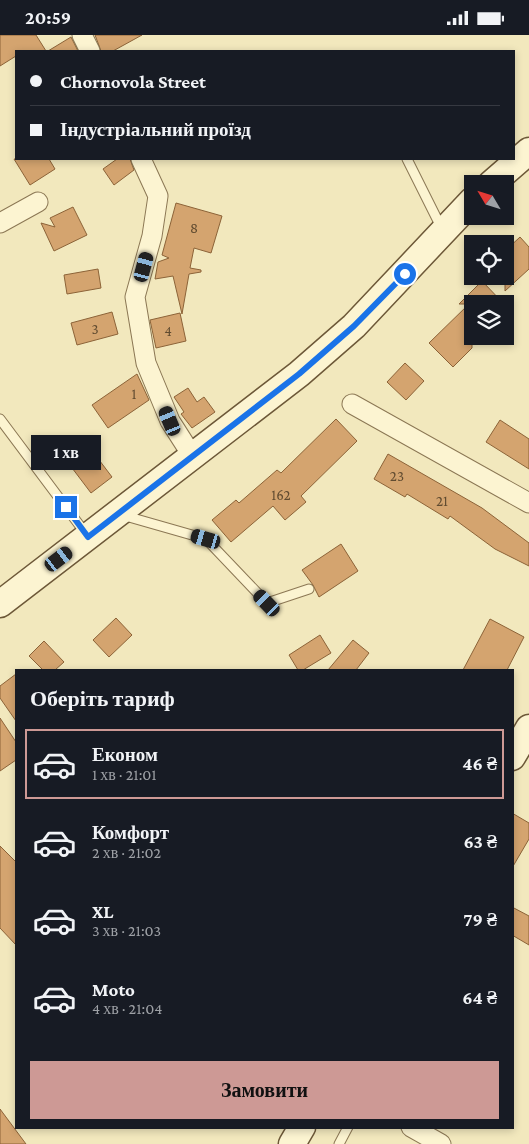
<!DOCTYPE html>
<html lang="uk">
<meta charset="utf-8">
<style>
:root{--surface:#171b24;--page:#242831;--text:#f1f3f6;--muted:#9ea1a6;--line:#363941;--accent:#cd9995}
body{margin:0;font-family:"Crimson Pro",serif;background:var(--page);color:var(--text);height:100vh;display:flex;flex-direction:column;font-size:19px;white-space:nowrap}
*{box-sizing:border-box;margin:0}
p{font-size:16px;color:var(--muted)}
.icon{flex:none;width:28px;height:28px;fill:none;stroke:currentColor;stroke-width:2;stroke-linecap:round;stroke-linejoin:round}
.map{position:relative;flex:1;overflow:hidden}
.side{position:absolute;left:15px;top:634px;width:499px;height:460px;display:flex;flex-direction:column;background:var(--surface);border-radius:0px;box-shadow:0 2px 8px #0003}
.side>*{flex:none}
.guide{position:absolute;left:15px;top:15px;width:500px;height:110px;border-radius:0px;box-shadow:0 2px 8px #0003;display:grid;align-content:center;height:110px;padding:0 15px;background:var(--surface)}
.needle{width:32px;rotate:308deg}
.fabs{position:absolute;left:464px;top:140px;display:grid;gap:10px}
.fabs a{display:grid;place-items:center;width:50px;height:50px;border-radius:0px;background:var(--surface);box-shadow:0 2px 8px #0003;font-size:25px}
.end{position:absolute;width:22px;height:22px;margin:-11px;border:6px solid #1a73e8;background:#fff;box-shadow:0 0 0 2px #fff}
.from{border-radius:50%}
.bubble{position:absolute;height:35px;border-radius:0px;background:var(--surface);box-shadow:0 2px 8px #0003;font-size:16px;font-weight:700;line-height:35px;text-align:center}
.car{position:absolute;width:15px;height:30px;margin:-15px -8px;border-radius:6px;box-shadow:0 0 4px 1px #0007;background:linear-gradient(#222 24%,#8ab4d8 0 40%,#222 0 76%,#8ab4d8 0 86%,#222 0)}
.guide b{display:flex;align-items:center;gap:18px;height:48px;font-size:19px}
.guide b+b{border-top:1px solid var(--line)}
.guide i{width:12px;height:12px;background:var(--text)}
ul{padding:0;list-style:none}
li{display:flex;align-items:center;gap:15px;height:70px;margin:0 10px 8px;padding:0 5px;border:2px solid transparent;border-radius:0px}
li div{flex:1}
li b{display:block;font-size:19px}
li em{font-style:normal;font-weight:700}
li.active{border-color:var(--accent)}
li>.icon{width:45px;height:45px;stroke-width:1.5}
h2{padding:0 15px;font-size:22px;line-height:60px}
.cta{display:flex;gap:10px;margin-top:auto;padding:10px 15px}
.cta a{flex:1;height:58px;border-radius:0px;background:var(--accent);color:#111;font-size:20px;font-weight:700;line-height:58px;text-align:center}
.status{display:flex;justify-content:space-between;align-items:center;height:35px;padding:0 25px;background:var(--surface);direction:ltr}
.status svg{height:14px;fill:currentColor}
.map>svg:first-child{display:block}
.building{fill:#d4a46f;stroke:#8c6338}
.lines{fill:none;stroke-linecap:round;stroke-linejoin:round}
.lane-casing{stroke:#8b7754;stroke-width:11}
.street-casing{stroke:#8b7754;stroke-width:21}
.secondary-casing{stroke:#6d5838;stroke-width:29}
.lane{stroke:#fcf4d1;stroke-width:9}
.street{stroke:#fcf4d1;stroke-width:19}
.secondary{stroke:#fcf4d1;stroke-width:26}
.route{stroke:#1a73e8;stroke-width:6}
.labels{text-anchor:middle;stroke-width:4.5;stroke-linejoin:round;paint-order:stroke}
.number-label{font-size:15px;fill:#604b30}
</style>
<div class="status"><b>20:59</b><svg viewBox="0 0 49 12"><path d="M0 12V9h3v3zM5 12V6h3v6zM10 12V3h3v9zM15 12V0h3v12zM26 1h20v11H26zM47 4h2v5h-2z"/></svg></div>
<div class="map">
<svg width="529" height="1109" viewBox="0 0 529 1109">
<rect width="100%" height="100%" fill="#f2e8bd"/>
<path class="building" d="M0 0H36L46 16H16V21L0 31Z
M95 0H142L113 16H101Z
M71 2 78 16H48Z
M14 124H49L55 134 30 150Z
M117 124H130L134 135 114 150 103 134Z
M176 168 222 181 211 218 194 213 190 233 201 235V237L189 239 182 279 173 241 155 244 158 227 169 223 162 220Z
M73 172 87 200 54 216 41 188 55 192 50 183Z
M520 202 529 212V234L505 256V216Z
M98 234 101 253 67 259 64 240Z
M482 246 504 269H472V313L453 332 429 308 469 269H459Z
M112 277 118 299 77 310 71 288Z
M180 278 186 306 156 313 150 285Z
M405 328 424 346 406 365 387 347Z
M137 339 149 365 108 393 92 370Z
M188 353 197 367 204 362 215 377 192 393 181 379 184 377 174 362Z
M336 384 357 406 301 461 306 467 285 485 273 471 231 507 212 485 236 465 239 468 277 435 281 438Z
M500 385 529 404V434L486 407Z
M84 405 112 442 91 458 63 421Z
M388 419 482 473 529 508V531L495 514 450 481 448 484 407 459 405 462 374 444Z
M341 509 358 536 319 562 313 550 302 535Z
M116 583 132 600 109 622 93 605Z
M490 584 524 602 507 635H463Z
M320 600 331 618 303 635H298L289 620Z
M353 605 369 618 356 635H328Z
M44 606 64 627 55 635H43L29 621Z
M16 639V686L0 663V651Z
M0 683 16 707V725L0 736Z
M512 778 529 788V804L512 833Z
M0 811 16 827V910L0 893Z
M512 872 529 881V910L512 900Z
M0 1074 26 1109H0Z"/>
<g class="lines">
<defs>
<path id="lane" d="M407 124 442 194
M0 384 86 499
M122 480 206 504 267 568 309 554
M339 1109 348 1092"/>
<path id="street" d="M82 0 90 16
M141 124 158 161 152 201 135 262 146 328 170 386 193 422
M0 188 38 167
M352 369 529 468
M411 1092 441 1109"/>
<path id="secondary" d="M491 149 529 116
M0 569 299 339 354 291 472 166
M512 722 529 693
M292 1109 302 1092"/>
</defs>
<use href="#lane" class="lane-casing"/>
<use href="#street" class="street-casing"/>
<use href="#secondary" class="secondary-casing"/>
<use href="#lane" class="lane"/>
<use href="#street" class="street"/>
<use href="#secondary" class="secondary"/>
</g>
<g class="lines">
<path class="route" d="M66 472 88 502 299 339 354 291 405 239"/>
</g>
<g class="labels">
<g class="number-label">
<text x="194" y="198">8</text>
<text x="95" y="299">3</text>
<text x="168" y="301">4</text>
<text x="134" y="364">1</text>
<text x="397" y="446">23</text>
<text x="281" y="465">162</text>
<text x="442" y="471">21</text>
</g>
</g>
</svg>
<div class="fabs">
<a><svg class="needle" viewBox="-14 -14 28 28"><path d="M0-13l5 13h-10z" fill="#e53935"/><path d="M0 13l5-13h-10z" fill="#9ea1a6"/></svg></a>
<a><svg class="icon" aria-label="locate" viewBox="0 0 24 24"><circle cx="12" cy="12" r="6"/><path d="M12 2v4M12 18v4M2 12h4M18 12h4"/></svg></a>
<a><svg class="icon" aria-label="layers" viewBox="0 0 24 24"><path d="M12 4l9 5-9 5-9-5zM3 14l9 5 9-5"/></svg></a>
</div>
<i class="end from" style="left:405px;top:239px"></i>
<i class="end" style="left:66px;top:472px"></i>
<div class="bubble" style="left:31px;top:400px;width:70px">1 хв</div>
<i class="car" style="left:144px;top:232px;rotate:15deg"></i>
<i class="car" style="left:170px;top:386px;rotate:337deg"></i>
<i class="car" style="left:206px;top:504px;rotate:286deg"></i>
<i class="car" style="left:59px;top:524px;rotate:53deg"></i>
<i class="car" style="left:267px;top:568px;rotate:316deg"></i>
<div class="guide">
<b><i class="from"></i>Chornovola Street</b>
<b><i></i>Індустріальний проїзд</b>
</div>
<section class="side">
<h2>Оберіть тариф</h2>
<ul>
<li class="active"><svg class="icon" aria-label="car" viewBox="0 0 24 24"><path d="M5 17H2v-5l4-1 3-4h7l3 4 3 1v5h-3M9 17h6M6 11h13"/><circle cx="7" cy="17" r="2"/><circle cx="17" cy="17" r="2"/></svg><div><b>Економ</b><p>1 хв · 21:01</p></div><em>46 ₴</em></li>
<li><svg class="icon" aria-label="car" viewBox="0 0 24 24"><path d="M5 17H2v-5l4-1 3-4h7l3 4 3 1v5h-3M9 17h6M6 11h13"/><circle cx="7" cy="17" r="2"/><circle cx="17" cy="17" r="2"/></svg><div><b>Комфорт</b><p>2 хв · 21:02</p></div><em>63 ₴</em></li>
<li><svg class="icon" aria-label="car" viewBox="0 0 24 24"><path d="M5 17H2v-5l4-1 3-4h7l3 4 3 1v5h-3M9 17h6M6 11h13"/><circle cx="7" cy="17" r="2"/><circle cx="17" cy="17" r="2"/></svg><div><b>XL</b><p>3 хв · 21:03</p></div><em>79 ₴</em></li>
<li><svg class="icon" aria-label="car" viewBox="0 0 24 24"><path d="M5 17H2v-5l4-1 3-4h7l3 4 3 1v5h-3M9 17h6M6 11h13"/><circle cx="7" cy="17" r="2"/><circle cx="17" cy="17" r="2"/></svg><div><b>Moto</b><p>4 хв · 21:04</p></div><em>64 ₴</em></li>
</ul>
<div class="cta"><a>Замовити</a></div>
</section>
</div>
